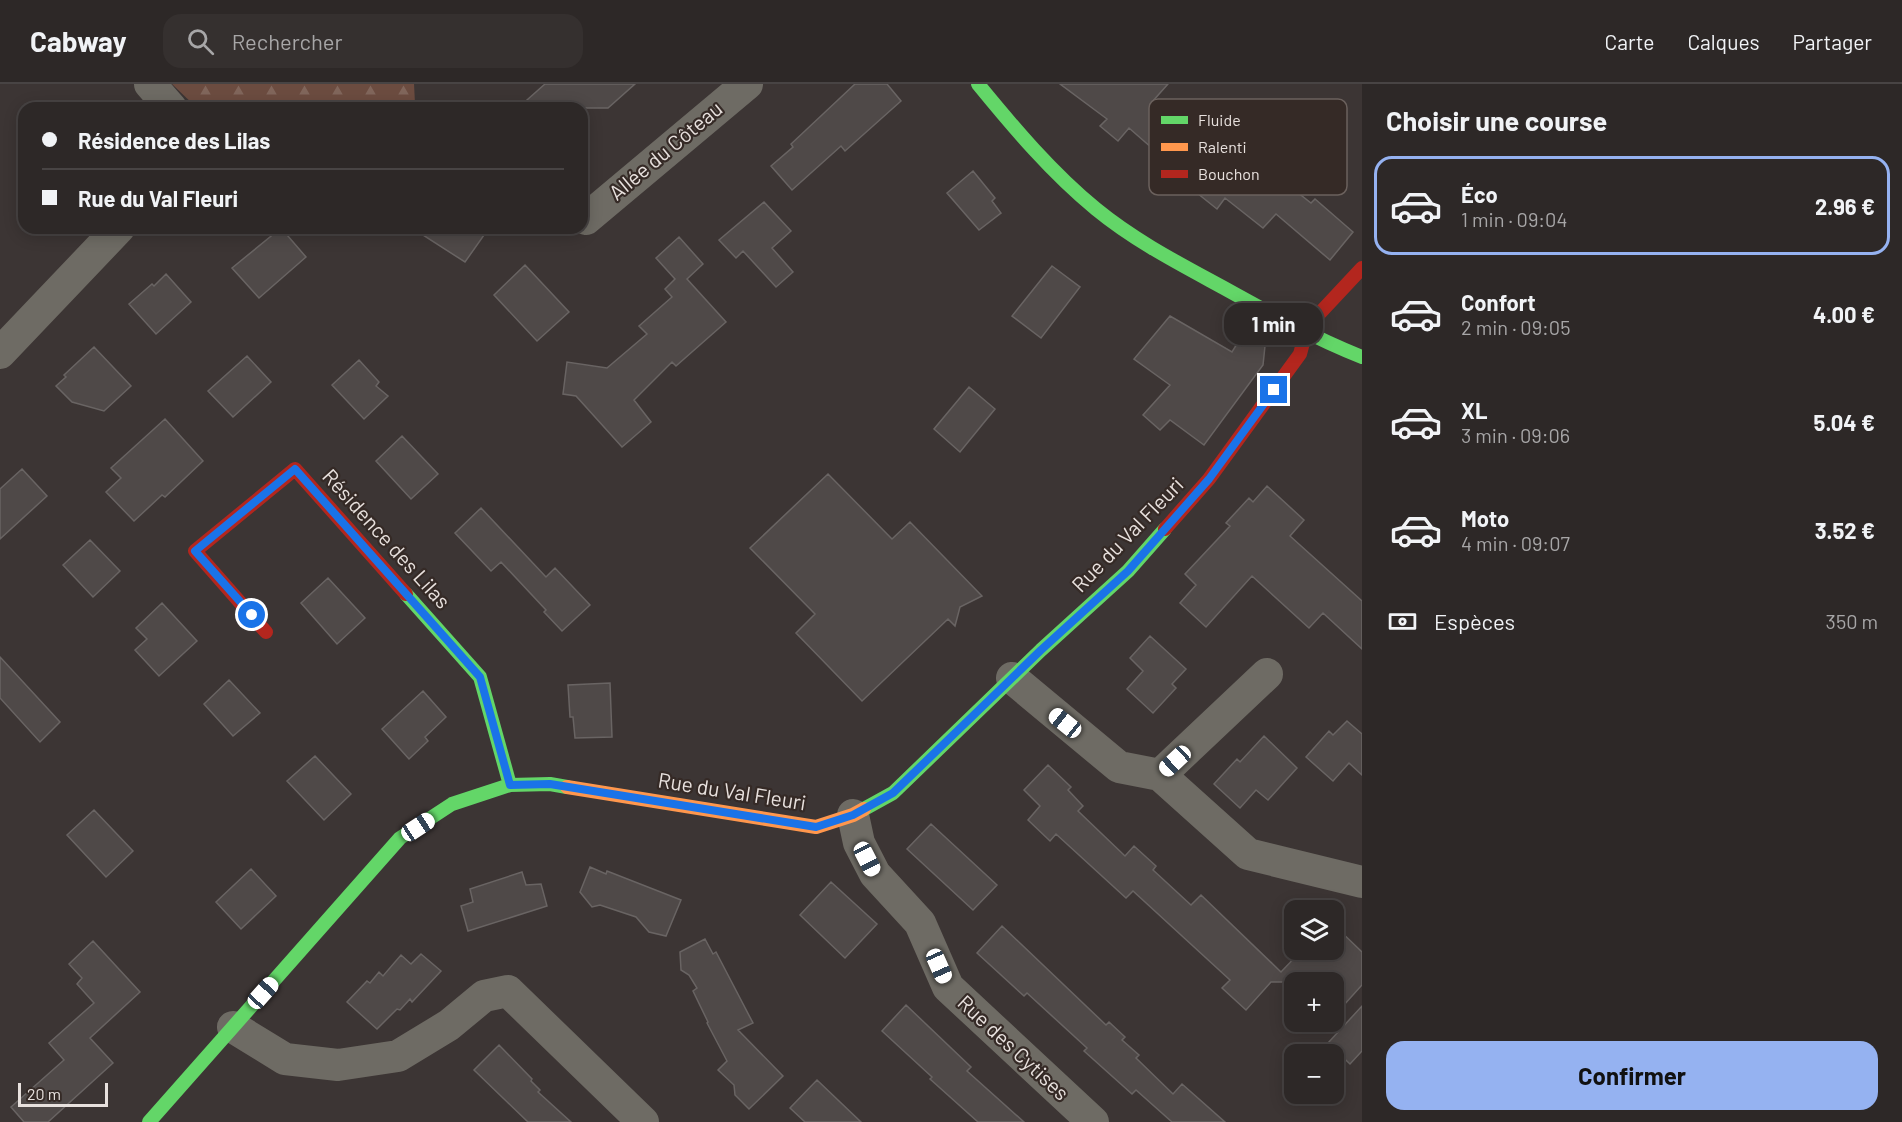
<!DOCTYPE html>
<html lang="fr">
<meta charset="utf-8">
<style>
:root{--surface:#2d2827;--page:#35302f;--text:#f1f3f6;--muted:#a7a6a7;--line:#484444;--accent:#95b2f1}
body{margin:0;font-family:Barlow,sans-serif;background:var(--page);color:var(--text);height:100vh;display:flex;flex-direction:column;font-size:22px;white-space:nowrap}
*{box-sizing:border-box;margin:0}
p{font-size:20px;color:var(--muted)}
.icon{flex:none;width:33px;height:33px;fill:none;stroke:currentColor;stroke-width:2;stroke-linecap:round;stroke-linejoin:round}
.map{position:relative;flex:1;overflow:hidden}
.drawer{display:flex;flex-direction:column;background:var(--surface);width:540px}
.drawer>*{flex:none}
.guide{position:absolute;left:18px;top:18px;width:570px;height:132px;border-radius:18px;box-shadow:0 3px 15px #0003,0 0 0 2px var(--line);display:grid;align-content:center;height:132px;padding:0 24px;background:var(--surface)}
.fabs{position:absolute;left:1284px;top:816px;display:grid;gap:12px}
.fabs a{display:grid;place-items:center;width:60px;height:60px;border-radius:12px;background:var(--surface);box-shadow:0 3px 15px #0003,0 0 0 2px var(--line);font-size:30px}
.scale{position:absolute;left:18px;bottom:15px;width:90px;box-sizing:border-box;padding-left:6px;border:3px solid #e8e1de;border-top:0;font-size:16px;line-height:21px;white-space:nowrap;color:#e8e1de;-webkit-text-stroke:4px #352a26;paint-order:stroke}
.end{position:absolute;width:27px;height:27px;margin:-14px;border:8px solid #1a73e8;background:#fff;box-shadow:0 0 0 3px #fff}
.from{border-radius:50%}
.bubble{position:absolute;height:42px;border-radius:18px;background:var(--surface);box-shadow:0 3px 15px #0003,0 0 0 2px var(--line);font-size:20px;font-weight:700;line-height:42px;text-align:center}
.car{position:absolute;width:18px;height:36px;margin:-18px -9px;border-radius:8px;box-shadow:0 0 4px 2px #0007;background:linear-gradient(#fff 24%,#345 0 40%,#fff 0 76%,#345 0 86%,#fff 0)}
.guide b{display:flex;align-items:center;gap:21px;height:57px;font-size:22px}
.guide b+b{border-top:2px solid var(--line)}
.guide i{width:15px;height:15px;background:var(--text)}
ul{padding:0;list-style:none}
li{display:flex;align-items:center;gap:18px;height:99px;margin:0 12px 9px;padding:0 12px;border:3px solid transparent;border-radius:18px}
li div{flex:1}
li b{display:block;font-size:22px}
li em{font-style:normal;font-weight:700}
li.selected{border-color:var(--accent)}
li>.icon{width:54px;height:54px;stroke-width:1.5}
h2{padding:0 24px;font-size:27px;line-height:72px}
.pay{display:flex;align-items:center;gap:15px;height:66px;padding:0 24px;font-size:22px}
.pay p{margin-inline-start:auto}
.button{display:flex;gap:12px;margin-top:auto;padding:12px 24px}
.button a{flex:1;height:69px;border-radius:18px;background:var(--accent);color:#111;font-size:24px;font-weight:700;line-height:69px;text-align:center}
header{display:flex;align-items:center;gap:36px;box-sizing:border-box;height:84px;padding:0 30px;background:var(--surface);border-bottom:2px solid var(--line)}
header strong{font-size:28px}
nav{display:flex;gap:33px;margin-inline-start:auto;font-size:21px}
.search{width:420px;height:54px;background:var(--page);display:flex;align-items:center;gap:15px;box-sizing:border-box;padding:0 21px;border-radius:18px;color:var(--muted);font-size:22px}
main{display:flex;flex:1;min-height:0}
.map>svg:first-child{display:block}
.forest{fill:url(#forest-firs)}
.building{fill:#4f4948;stroke:#696463;stroke-width:1.5}
.lines{fill:none;stroke-linecap:round;stroke-linejoin:round}
.street{stroke:#6e6b64;stroke-width:32}
.fast{stroke:#63d668;stroke-width:14}
.slow{stroke:#ff974d;stroke-width:14}
.jam{stroke:#b3261e;stroke-width:14}
.route{stroke:#1a73e8;stroke-width:8}
.labels{text-anchor:middle;stroke-width:4.5;stroke-linejoin:round;paint-order:stroke}
.street-label{font-size:21px;fill:#e8e1de;stroke:#352a26}
.key{fill:#352a26;stroke:#6b615d;stroke-width:1.5}
.key-label{font-size:16px;fill:#e8e1de}
</style>
<header>
<strong>Cabway</strong>
<div class="search"><svg class="icon" aria-label="search" viewBox="0 0 24 24"><circle cx="10" cy="10" r="6"/><path d="M15 15l6 6"/></svg>Rechercher</div>
<nav><a>Carte</a><a>Calques</a><a>Partager</a></nav>
</header>
<main>
<div class="map">
<svg width="1362" height="1038" viewBox="0 0 1362 1038">
<defs>
<pattern id="forest-firs" width="22" height="20" patternUnits="userSpaceOnUse" patternTransform="scale(1.5)"><rect width="22" height="20" fill="#6c4c40"/><path d="M5 1l3.5 6h-7zM16 11l3.5 6h-7z" fill="#81665b"/></pattern>
</defs>
<rect width="100%" height="100%" fill="#3c3534"/>
<path class="forest" d="M172 0H414L415 20 410 24H197Z"/>
<path class="building" d="M545 0H635L608 24H518Z
M855 0H887L901 17 845 67 841 62 792 106 771 82 793 63 791 60Z
M1060 0H1168L1152 18 1197 58 1204 51 1230 72 1235 66 1274 98 1278 93 1311 119 1315 115 1353 148 1330 176 1276 130 1263 144 1225 114 1217 125 1197 109 1200 106 1129 44 1118 57 1100 42 1107 35Z
M973 87 995 114 992 117 1001 129 979 146 947 109Z
M764 118 791 147 772 164 793 188 776 203 743 167 736 174 719 156Z
M281 144 306 173 259 214 232 184Z
M412 144H489L465 178Z
M679 153 703 180 687 195 726 238 676 282 672 278 634 316 651 338 622 363 576 312 563 310 567 278 607 284 647 250 639 242 672 213 665 205 675 195 656 174Z
M525 181 569 228 537 257 494 211Z
M1052 182 1080 203 1041 254 1012 232Z
M166 190 191 218 156 250 129 220 152 200 154 202Z
M1170 232 1232 268 1243 250 1265 262 1263 281 1204 361 1170 336 1160 346 1143 331 1170 301 1134 275Z
M94 263 131 302 104 327 72 318 56 302 66 293 64 291Z
M247 272 271 298 233 333 208 307Z
M359 276 379 298 376 302 388 312 364 335 332 301Z
M969 303 995 325 960 368 934 345Z
M165 335 203 377 165 413 162 411 134 437 106 408 121 394 111 384Z
M402 352 438 390 411 415 376 377Z
M22 385 47 412 0 455V405Z
M828 390 892 455 910 438 982 512 960 523 955 542 948 535 862 617 796 549 815 530 750 464Z
M1267 402 1304 436 1290 452 1362 517V565L1323 529 1309 544 1252 492 1206 543 1180 519 1196 501 1185 490 1230 442 1226 439 1249 414 1253 418Z
M481 424 546 493 555 484 590 521 562 547 544 528 546 526 501 478 491 487 455 449Z
M90 456 120 487 93 513 63 481Z
M328 494 365 534 337 560 301 519Z
M162 519 197 557 159 592 135 566 147 555 136 544Z
M1150 552 1186 585 1172 600 1176 604 1153 629 1127 605 1143 587 1130 574Z
M0 573 60 638 40 658 0 614Z
M229 596 260 629 233 652 204 620Z
M610 599 612 653 575 654 573 633H570L568 601Z
M423 607 446 633 425 653 428 657 409 675 382 645Z
M1347 637 1362 650V691L1349 679 1333 697 1306 673 1329 647 1333 651Z
M1264 652 1297 684 1268 716 1256 706 1240 724 1214 700 1237 675 1240 678Z
M315 672 351 710 324 736 287 697Z
M1048 681 1071 703 1068 706 1083 722 1078 727 1125 772 1134 762 1156 782 1153 786 1191 821 1201 811 1281 888 1302 866H1334V841L1362 868V901L1334 932V898H1271L1246 926 1222 904 1230 896 1133 807 1126 814 1056 750 1050 757 1028 736 1040 722 1024 706Z
M94 726 133 767 106 793 67 751Z
M931 740 997 801 973 826 907 765Z
M590 783 606 790 607 787 681 816 666 852 649 848 636 833 600 821 592 823 580 808Z
M251 785 276 812 241 845 216 818Z
M522 788 526 801 541 800 547 822 468 847 461 822 473 818 470 805Z
M831 798 877 840 845 874 800 831Z
M1002 842 1106 941 1109 938 1125 953 1122 956 1139 971 1136 974 1173 1010 1182 1000 1225 1038H1172L1136 1006 1132 1010 1084 967 1087 964 1027 909 1024 912 977 869Z
M705 855 713 870 716 868 753 939 738 946 783 992 749 1025 735 1011 734 1001 718 986 727 977 707 939 708 938 693 907 697 904 689 891 681 886 680 868Z
M93 857 140 908 90 954 113 979 48 1038H24L11 1023 64 976 49 959 94 919 77 900 82 894 69 880Z
M421 870 441 887 412 918 410 915 400 926 397 925 377 945 347 918 367 897 370 899 379 888 383 892 401 871 411 880Z
M906 921 971 983 967 987 1024 1038H978L930 995 932 993 882 947Z
M1362 922V967L1350 980 1328 959Z
M499 961 532 995 531 997 540 1006 538 1008 571 1038H528L474 986Z
M817 996 861 1038H805L790 1024Z"/>
<g class="lines">
<path class="street" d="M150 0 171 24
M586 135 747 0
M0 269 119 144
M1012 594 1119 683 1160 691 1248 770 1362 798
M1160 691 1267 590
M853 731 859 759 875 790 920 839 948 903 1093 1038
M233 943 285 975 338 981 398 972 449 941 484 912 508 907 643 1038"/>
<path class="fast" d="M978 0C1014 44 1052 89 1096 125 1135 157 1180 180 1224 204 1269 229 1314 254 1362 273
M406 510 480 593 510 701
M864 725 893 709 1041 566 1128 487 1165 445
M149 1038 400 754 452 720 510 701 550 700 567 703"/>
<path class="slow" d="M567 703 816 743 853 731 864 725"/>
<path class="jam" d="M1165 445 1209 395 1300 270 1306 248 1319 230 1362 184
M266 548 195 467 295 385 406 510"/>
</g>
<g class="lines">
<path class="route" d="M252 531 195 467 295 385 480 593 510 701 550 700 816 743 853 731 893 709 1041 566 1128 487 1209 395 1274 306"/>
</g>
<g class="labels">
<g class="street-label">
<text transform="translate(666 67) rotate(-40)" y="7">Allée du Côteau</text>
<text transform="translate(1128 451) rotate(-46)" y="7">Rue du Val Fleuri</text>
<text transform="translate(386 455) rotate(48)" y="7">Résidence des Lilas</text>
<text transform="translate(732 708) rotate(9)" y="7">Rue du Val Fleuri</text>
<text transform="translate(1013 964) rotate(43)" y="7">Rue des Cytises</text>
</g>
</g>
<rect x="1149" y="15" width="198" height="96" rx="9" class="key"/>
<rect x="1161" y="32" width="27" height="8" fill="#63d668"/>
<rect x="1161" y="59" width="27" height="8" fill="#ff974d"/>
<rect x="1161" y="86" width="27" height="8" fill="#b3261e"/>
<g class="key-label">
<text x="1198" y="42">Fluide</text>
<text x="1198" y="69">Ralenti</text>
<text x="1198" y="96">Bouchon</text>
</g>
</svg>
<div class="fabs">
<a><svg class="icon" aria-label="layers" viewBox="0 0 24 24"><path d="M12 4l9 5-9 5-9-5zM3 14l9 5 9-5"/></svg></a>
<a>+</a>
<a>−</a>
</div>
<div class="scale">20 m</div>
<i class="end from" style="left:252px;top:531px"></i>
<i class="end" style="left:1274px;top:306px"></i>
<div class="bubble" style="left:1224px;top:219px;width:99px">1 min</div>
<i class="car" style="left:1065px;top:639px;rotate:309deg"></i>
<i class="car" style="left:1175px;top:677px;rotate:227deg"></i>
<i class="car" style="left:418px;top:743px;rotate:57deg"></i>
<i class="car" style="left:867px;top:775px;rotate:153deg"></i>
<i class="car" style="left:939px;top:882px;rotate:156deg"></i>
<i class="car" style="left:263px;top:909px;rotate:42deg"></i>
<div class="guide">
<b><i class="from"></i>Résidence des Lilas</b>
<b><i></i>Rue du Val Fleuri</b>
</div>
</div>
<section class="drawer">
<h2>Choisir une course</h2>
<ul>
<li class="selected"><svg class="icon" aria-label="car" viewBox="0 0 24 24"><path d="M5 17H2v-5l4-1 3-4h7l3 4 3 1v5h-3M9 17h6M6 11h13"/><circle cx="7" cy="17" r="2"/><circle cx="17" cy="17" r="2"/></svg><div><b>Éco</b><p>1 min · 09:04</p></div><em>2.96 €</em></li>
<li><svg class="icon" aria-label="car" viewBox="0 0 24 24"><path d="M5 17H2v-5l4-1 3-4h7l3 4 3 1v5h-3M9 17h6M6 11h13"/><circle cx="7" cy="17" r="2"/><circle cx="17" cy="17" r="2"/></svg><div><b>Confort</b><p>2 min · 09:05</p></div><em>4.00 €</em></li>
<li><svg class="icon" aria-label="car" viewBox="0 0 24 24"><path d="M5 17H2v-5l4-1 3-4h7l3 4 3 1v5h-3M9 17h6M6 11h13"/><circle cx="7" cy="17" r="2"/><circle cx="17" cy="17" r="2"/></svg><div><b>XL</b><p>3 min · 09:06</p></div><em>5.04 €</em></li>
<li><svg class="icon" aria-label="car" viewBox="0 0 24 24"><path d="M5 17H2v-5l4-1 3-4h7l3 4 3 1v5h-3M9 17h6M6 11h13"/><circle cx="7" cy="17" r="2"/><circle cx="17" cy="17" r="2"/></svg><div><b>Moto</b><p>4 min · 09:07</p></div><em>3.52 €</em></li>
</ul>
<div class="pay"><svg class="icon" aria-label="cash" viewBox="0 0 24 24"><path d="M3 7h18v10H3z"/><circle cx="12" cy="12" r="2"/></svg>Espèces<p>350 m</p></div>
<div class="button"><a>Confirmer</a></div>
</section>
</main>
